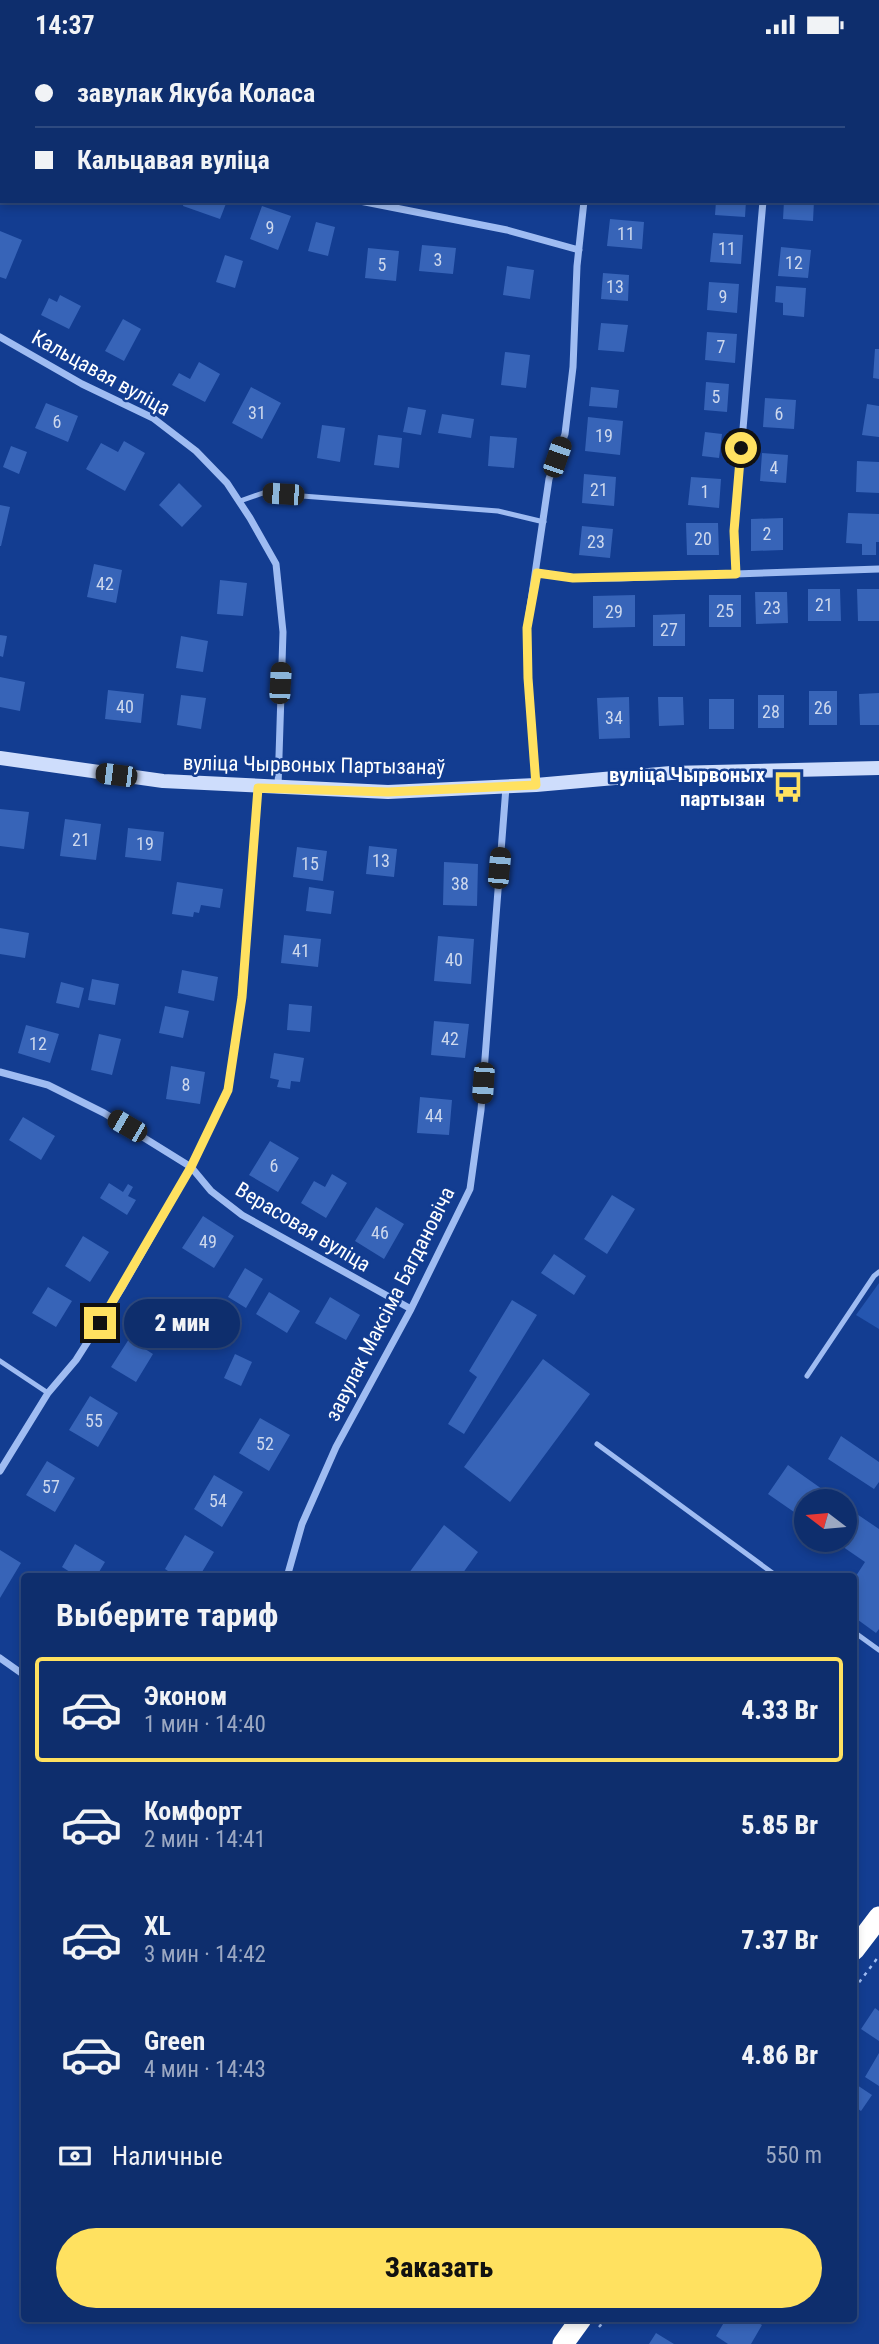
<!DOCTYPE html>
<html lang="ru">
<meta charset="utf-8">
<style>
:root{--surface:#0e2e6d;--page:#1c3a75;--text:#f1f3f6;--muted:#9ba8c2;--line:#2e4a80;--accent:#ffe160}
body{margin:0;font-family:"Roboto Condensed",sans-serif;background:var(--page);color:var(--text);height:100vh;display:flex;flex-direction:column;font-size:26px;white-space:nowrap}
*{box-sizing:border-box;margin:0}
p{font-size:23px;color:var(--muted)}
.icon{flex:none;width:38px;height:38px;fill:none;stroke:currentColor;stroke-width:2;stroke-linecap:round;stroke-linejoin:round}
.map{position:relative;flex:1;overflow:hidden}
.details{position:absolute;left:21px;top:1524px;width:836px;height:749px;display:flex;flex-direction:column;background:var(--surface);border-radius:7px;box-shadow:0 4px 10px #0003,0 0 0 2px var(--line)}
.details>*{flex:none}
.banner{position:absolute;left:0px;top:0px;width:880px;height:154px;box-shadow:0 4px 10px #0003,0 0 0 2px var(--line);display:grid;align-content:center;height:154px;padding:0 35px;background:var(--surface)}
.needle{width:46px;rotate:286deg}
.controls{position:absolute;left:794px;top:1440px;display:grid;gap:14px}
.controls a{display:grid;place-items:center;width:63px;height:63px;border-radius:50%;background:var(--surface);box-shadow:0 4px 10px #0003,0 0 0 2px var(--line);font-size:35px}
.end{position:absolute;width:32px;height:32px;margin:-16px;border:9px solid #ffe160;background:#111;box-shadow:0 0 0 4px #111}
.from{border-radius:50%}
.bubble{position:absolute;height:49px;border-radius:24px;background:var(--surface);box-shadow:0 4px 10px #0003,0 0 0 2px var(--line);font-size:23px;font-weight:800;line-height:49px;text-align:center}
.car{position:absolute;width:21px;height:42px;margin:-21px -10px;border-radius:9px;box-shadow:0 0 5px 2px #0007;background:linear-gradient(#222 24%,#8ab4d8 0 40%,#222 0 76%,#8ab4d8 0 86%,#222 0)}
.banner b{display:flex;align-items:center;gap:24px;height:66px;font-size:26px}
.banner b+b{border-top:2px solid var(--line)}
.banner i{width:18px;height:18px;background:var(--text)}
ul{padding:0;list-style:none}
li{display:flex;align-items:center;gap:21px;height:105px;margin:0 14px 10px;padding:0 21px;border:4px solid transparent;border-radius:7px}
li div{flex:1}
li b{display:block;font-size:26px}
li em{font-style:normal;font-weight:800}
li.current{border-color:var(--accent)}
li>.icon{width:63px;height:63px;stroke-width:1.5}
h2{padding:0 35px;font-size:32px;line-height:84px}
.pay{display:flex;align-items:center;gap:18px;height:77px;padding:0 35px;font-size:26px}
.pay p{margin-inline-start:auto}
.button{display:flex;gap:14px;margin-top:auto;padding:14px 35px}
.button a{flex:1;height:80px;border-radius:42px;background:var(--accent);color:#111;font-size:28px;font-weight:800;line-height:80px;text-align:center}
.status{display:flex;justify-content:space-between;align-items:center;height:49px;padding:0 35px;background:var(--surface);direction:ltr}
.status svg{height:19px;fill:currentColor}
.map>svg:first-child{display:block}
.green{fill:#2556b0}
.building{fill:#3764b8}
.lines{fill:none;stroke-linecap:round;stroke-linejoin:round}
.path{stroke:#9fbcf2;stroke-width:2.5;stroke-dasharray:3.5 5;stroke-linecap:butt}
.lane{stroke:#9fbcf2;stroke-width:5}
.street{stroke:#9fbcf2;stroke-width:7}
.secondary{stroke:#ceddfc;stroke-width:14}
.highway{stroke:#fff;stroke-width:21}
.route{stroke:#ffe160;stroke-width:9}
.labels{text-anchor:middle;stroke-width:5;stroke-linejoin:round;paint-order:stroke}
.number-label{font-size:18px;fill:#cdd8ed}
.street-label{font-size:21px;fill:#fff;stroke:#133d91}
.poi-label{font-size:21px;font-weight:bold;fill:#fff;stroke:#133d91;text-anchor:end}
</style>
<div class="status"><b>14:37</b><svg viewBox="0 0 49 12"><path d="M0 12V9h3v3zM5 12V6h3v6zM10 12V3h3v9zM15 12V0h3v12zM26 1h20v11H26zM47 4h2v5h-2z"/></svg></div>
<div class="map">
<svg width="879" height="2295" viewBox="0 0 879 2295">
<rect width="100%" height="100%" fill="#133d91"/>
<path class="green" d="M879 1234V1280L856 1266Z"/>
<path class="building" d="M184 152H227L220 170 183 157Z
M716 152H746L745 168 715 166Z
M784 152H814L813 172 783 170Z
M262 157 291 167 278 201 250 190Z
M610 170 644 173 642 200 607 197Z
M316 173 335 178 328 207 308 202Z
M0 182 22 191 6 230 0 228Z
M713 184 743 186 741 215 710 213Z
M422 196 456 199 453 225 419 222Z
M781 198 811 201 808 229 778 227Z
M368 199 399 202 396 232 365 229Z
M225 206 243 212 235 239 216 233Z
M507 217 534 221 530 250 503 246Z
M603 224 629 226 628 252 601 250Z
M709 233 739 235 737 264 707 261Z
M776 237 806 239 804 268 783 266V254L775 253Z
M60 246 81 257 69 280 41 266 49 249 57 253Z
M123 270 141 280 124 312 105 302Z
M601 274 628 276 624 303 598 301Z
M707 283 737 285 735 314 705 311Z
M875 300H879V330L873 329Z
M505 303 530 306 526 339 501 336Z
M199 313 220 325 205 353 172 336 179 324 190 330Z
M706 333 729 335 727 363 704 361Z
M251 338 281 354 262 390 232 374Z
M591 338 619 341 617 359 589 357Z
M765 349 796 351 794 380 763 378Z
M46 354 78 367 68 393 35 379Z
M867 355 879 357V388L862 386Z
M408 358 426 361 421 386 403 383Z
M442 365 474 370 471 389 438 384Z
M588 368 623 372 620 406 585 402Z
M322 376 345 379 340 413 317 409Z
M705 383 722 385 719 409 702 407Z
M378 386 402 389 399 419 374 416Z
M490 387 517 389 514 419 488 417Z
M124 392 145 404 125 442 86 420 101 394 118 403Z
M11 397 27 403 19 425 3 418Z
M762 404 788 406 786 434 760 432Z
M857 412 879 413V444L856 443Z
M584 425 616 428 614 457 582 454Z
M691 428 721 430 719 459 688 456Z
M179 434 202 457 182 478 159 456Z
M0 456 10 458 1 497H0Z
M848 464 879 465V493H876V506H862V495L846 494Z
M783 469V501L751 502V470Z
M686 474H718L719 506H687Z
M582 477 613 480 610 509 579 506Z
M94 515 122 521 116 554 87 548Z
M220 531 247 534 243 567 217 565Z
M808 540H840L841 572H808Z
M857 540H879V572H858Z
M755 543H787L788 574 756 575Z
M635 546V578L593 579V547Z
M709 546H741V578H709Z
M685 565V597H653V566Z
M0 586 7 587 3 608 0 607Z
M181 587 208 592 203 623 176 619Z
M0 628 25 633 20 662 0 658Z
M108 641 144 645 141 674 105 670Z
M809 642H837V676H809Z
M879 644V676H860L859 645Z
M181 646 206 649 201 680 177 676Z
M758 646H784V679H758Z
M629 648 630 689 599 690 597 649Z
M658 648H683L684 676 659 677Z
M709 650H734V680H709Z
M0 760 29 763 24 800 0 797Z
M65 770 101 775 96 811 60 807Z
M128 779 164 783 161 812 125 808Z
M369 797 397 800 394 828 366 825Z
M297 798 327 802 323 832 293 828Z
M444 813 478 815 477 857 443 856Z
M177 833 223 840 220 859 201 856 199 864 194 863 193 868 172 865Z
M309 838 334 842 331 865 306 862Z
M0 879 29 884 25 909 0 905Z
M284 886 321 890 318 918 281 914Z
M438 887 474 890 471 935 434 932Z
M182 921 218 928 214 952 178 944Z
M92 930 119 935 115 956 88 951Z
M61 933 84 939 79 959 56 954Z
M289 955 312 957 310 983 287 981Z
M165 957 189 962 183 989 159 984Z
M434 972 469 975 465 1009 431 1006Z
M26 976 59 985 50 1014 18 1004Z
M99 985 121 990 112 1026 91 1021Z
M274 1004 304 1009 300 1033 291 1032 290 1040 277 1038 279 1031 270 1029Z
M171 1017 205 1023 200 1055 166 1050Z
M420 1048 452 1051 449 1086 417 1084Z
M23 1068 55 1087 41 1111 9 1091Z
M270 1092 299 1109 278 1143 249 1126Z
M332 1125 347 1134 326 1169 301 1154 314 1132 325 1138Z
M109 1134 123 1143 128 1135 133 1138 128 1147 136 1151 127 1166 100 1149Z
M612 1146 635 1160 607 1205 584 1190Z
M376 1158 404 1175 384 1210 355 1192Z
M203 1167 234 1187 214 1219 182 1199Z
M83 1187 109 1203 90 1233 65 1217Z
M554 1205 586 1227 574 1246 541 1224Z
M245 1219 263 1230 246 1259 228 1248Z
M48 1238 72 1252 56 1278 32 1264Z
M269 1243 300 1262 287 1284 256 1265Z
M330 1248 360 1266 346 1291 315 1274Z
M512 1251 537 1266 464 1385 448 1375 477 1328 469 1322Z
M129 1290 153 1305 136 1333 111 1318Z
M235 1305 252 1313 241 1337 224 1329Z
M543 1310 590 1345 510 1453 464 1418Z
M90 1347 118 1364 98 1398 69 1381Z
M260 1369 290 1386 269 1422 239 1404Z
M841 1387 879 1413V1433L874 1440 828 1410Z
M47 1412 75 1429 55 1463 26 1446Z
M788 1416 839 1452H807V1472L768 1445Z
M214 1426 243 1443 222 1478 194 1460Z
M845 1457 879 1480V1580L876 1584 854 1568V1530L865 1513 833 1491H845Z
M444 1476 478 1503 460 1528H406Z
M185 1486 214 1503 199 1528H177L165 1520Z
M75 1495 105 1513 96 1528H78L62 1518Z
M0 1501 21 1514 0 1549Z
M875 1959 879 1962V1992L861 1980Z
M879 2004V2037L865 2028Z
M854 2034 872 2046 861 2062 854 2057Z
M726 2270H752L762 2276 751 2295H728L716 2287Z
M656 2284 674 2295H649Z"/>
<g class="lines">
<path class="path" d="M854 1940 879 1907
M599 2278 606 2270"/>
<path class="lane" d="M240 452 263 444 498 462 544 473
M0 1312 48 1344
M807 1327 874 1227 879 1223
M597 1395 778 1528
M854 1583 879 1601"/>
<path class="street" d="M29 2 30 0
M601 2V0
M781 2V0
M0 82 2 78
M360 152 507 181 579 201
M0 288 82 335 153 369 196 402 227 434 250 469 276 515 283 583 278 738
M537 524 573 529H619L879 520
M736 525 734 482 763 152
M536 735 528 629 527 579 549 430 565 385 573 318 577 217 584 152
M0 1023 48 1036 104 1064 191 1118 211 1142 242 1166 411 1260
M0 1422 48 1344 76 1311 123 1237 191 1118 228 1041 242 948 258 739
M287 1528 302 1475 336 1398 411 1260 470 1140 481 1061 506 738
M0 1609 24 1626"/>
<path class="secondary" d="M0 709 163 732 388 743 536 736 671 724 879 719"/>
<path class="highway" d="M854 1901 879 1868
M563 2295 581 2270"/>
</g>
<g class="lines">
<path class="route" d="M100 1274 191 1118 228 1041 242 948 258 739 388 743 536 736 528 629 527 579 537 524 573 529 736 525 734 482 741 399"/>
</g>
<defs>
<symbol id="bus-bare" viewBox="-9 -9 18 18"><path d="M-5-6H5V4H4V6H2V4H-2V6H-4V4H-5ZM-3.5-4V0h7V-4ZM-3.5 1.2v1.5H-2V1.2ZM2 1.2v1.5H3.5V1.2Z" fill="#ffe160" stroke="#133d91" stroke-width="2.5" paint-order="stroke"/></symbol>
</defs>
<g fill-rule="evenodd">
<use href="#bus-bare" x="766" y="716" width="44" height="44"/>
</g>
<g class="labels">
<g class="number-label">
<text x="270" y="185">9</text>
<text x="626" y="191">11</text>
<text x="727" y="206">11</text>
<text x="438" y="217">3</text>
<text x="794" y="220">12</text>
<text x="382" y="222">5</text>
<text x="615" y="244">13</text>
<text x="723" y="254">9</text>
<text x="721" y="304">7</text>
<text x="716" y="354">5</text>
<text x="257" y="370">31</text>
<text x="779" y="371">6</text>
<text x="57" y="379">6</text>
<text x="604" y="393">19</text>
<text x="774" y="425">4</text>
<text x="599" y="447">21</text>
<text x="705" y="449">1</text>
<text x="767" y="491">2</text>
<text x="703" y="496">20</text>
<text x="596" y="499">23</text>
<text x="105" y="541">42</text>
<text x="824" y="562">21</text>
<text x="772" y="565">23</text>
<text x="725" y="568">25</text>
<text x="614" y="569">29</text>
<text x="669" y="587">27</text>
<text x="125" y="664">40</text>
<text x="823" y="665">26</text>
<text x="771" y="669">28</text>
<text x="614" y="675">34</text>
<text x="81" y="797">21</text>
<text x="145" y="801">19</text>
<text x="381" y="818">13</text>
<text x="310" y="821">15</text>
<text x="460" y="841">38</text>
<text x="301" y="908">41</text>
<text x="454" y="917">40</text>
<text x="450" y="996">42</text>
<text x="38" y="1001">12</text>
<text x="186" y="1042">8</text>
<text x="434" y="1073">44</text>
<text x="274" y="1123">6</text>
<text x="380" y="1190">46</text>
<text x="208" y="1199">49</text>
<text x="94" y="1378">55</text>
<text x="265" y="1401">52</text>
<text x="51" y="1444">57</text>
<text x="218" y="1458">54</text>
</g>
<g class="street-label">
<text transform="translate(101 324) rotate(29)" y="7">Кальцавая вуліца</text>
<text transform="translate(314 716) rotate(1)" y="7">вуліца Чырвоных Партызанаў</text>
<text transform="translate(303 1178) rotate(31)" y="7">Верасовая вуліца</text>
<text transform="translate(390 1255) rotate(-63)" y="7">завулак Максіма Багдановіча</text>
</g>
<g class="poi-label">
<text x="765" y="733">вуліца Чырвоных<tspan x="765" dy="24">партызан</tspan></text>
</g>
</g>
</svg>
<div class="controls">
<a><svg class="needle" viewBox="-14 -14 28 28"><path d="M0-13l5 13h-10z" fill="#e53935"/><path d="M0 13l5-13h-10z" fill="#9ba8c2"/></svg></a>
</div>
<i class="end from" style="left:741px;top:399px"></i>
<i class="end" style="left:100px;top:1274px"></i>
<div class="bubble" style="left:124px;top:1250px;width:116px">2 мин</div>
<i class="car" style="left:557px;top:408px;rotate:19deg"></i>
<i class="car" style="left:283px;top:445px;rotate:274deg"></i>
<i class="car" style="left:280px;top:634px;rotate:3deg"></i>
<i class="car" style="left:116px;top:726px;rotate:277deg"></i>
<i class="car" style="left:499px;top:819px;rotate:5deg"></i>
<i class="car" style="left:483px;top:1034px;rotate:184deg"></i>
<i class="car" style="left:127px;top:1077px;rotate:300deg"></i>
<div class="banner">
<b><i class="from"></i>завулак Якуба Коласа</b>
<b><i></i>Кальцавая вуліца</b>
</div>
<section class="details">
<h2>Выберите тариф</h2>
<ul>
<li class="current"><svg class="icon" aria-label="car" viewBox="0 0 24 24"><path d="M5 17H2v-5l4-1 3-4h7l3 4 3 1v5h-3M9 17h6M6 11h13"/><circle cx="7" cy="17" r="2"/><circle cx="17" cy="17" r="2"/></svg><div><b>Эконом</b><p>1 мин · 14:40</p></div><em>4.33 Br</em></li>
<li><svg class="icon" aria-label="car" viewBox="0 0 24 24"><path d="M5 17H2v-5l4-1 3-4h7l3 4 3 1v5h-3M9 17h6M6 11h13"/><circle cx="7" cy="17" r="2"/><circle cx="17" cy="17" r="2"/></svg><div><b>Комфорт</b><p>2 мин · 14:41</p></div><em>5.85 Br</em></li>
<li><svg class="icon" aria-label="car" viewBox="0 0 24 24"><path d="M5 17H2v-5l4-1 3-4h7l3 4 3 1v5h-3M9 17h6M6 11h13"/><circle cx="7" cy="17" r="2"/><circle cx="17" cy="17" r="2"/></svg><div><b>XL</b><p>3 мин · 14:42</p></div><em>7.37 Br</em></li>
<li><svg class="icon" aria-label="car" viewBox="0 0 24 24"><path d="M5 17H2v-5l4-1 3-4h7l3 4 3 1v5h-3M9 17h6M6 11h13"/><circle cx="7" cy="17" r="2"/><circle cx="17" cy="17" r="2"/></svg><div><b>Green</b><p>4 мин · 14:43</p></div><em>4.86 Br</em></li>
</ul>
<div class="pay"><svg class="icon" aria-label="cash" viewBox="0 0 24 24"><path d="M3 7h18v10H3z"/><circle cx="12" cy="12" r="2"/></svg>Наличные<p>550 m</p></div>
<div class="button"><a>Заказать</a></div>
</section>
</div>
